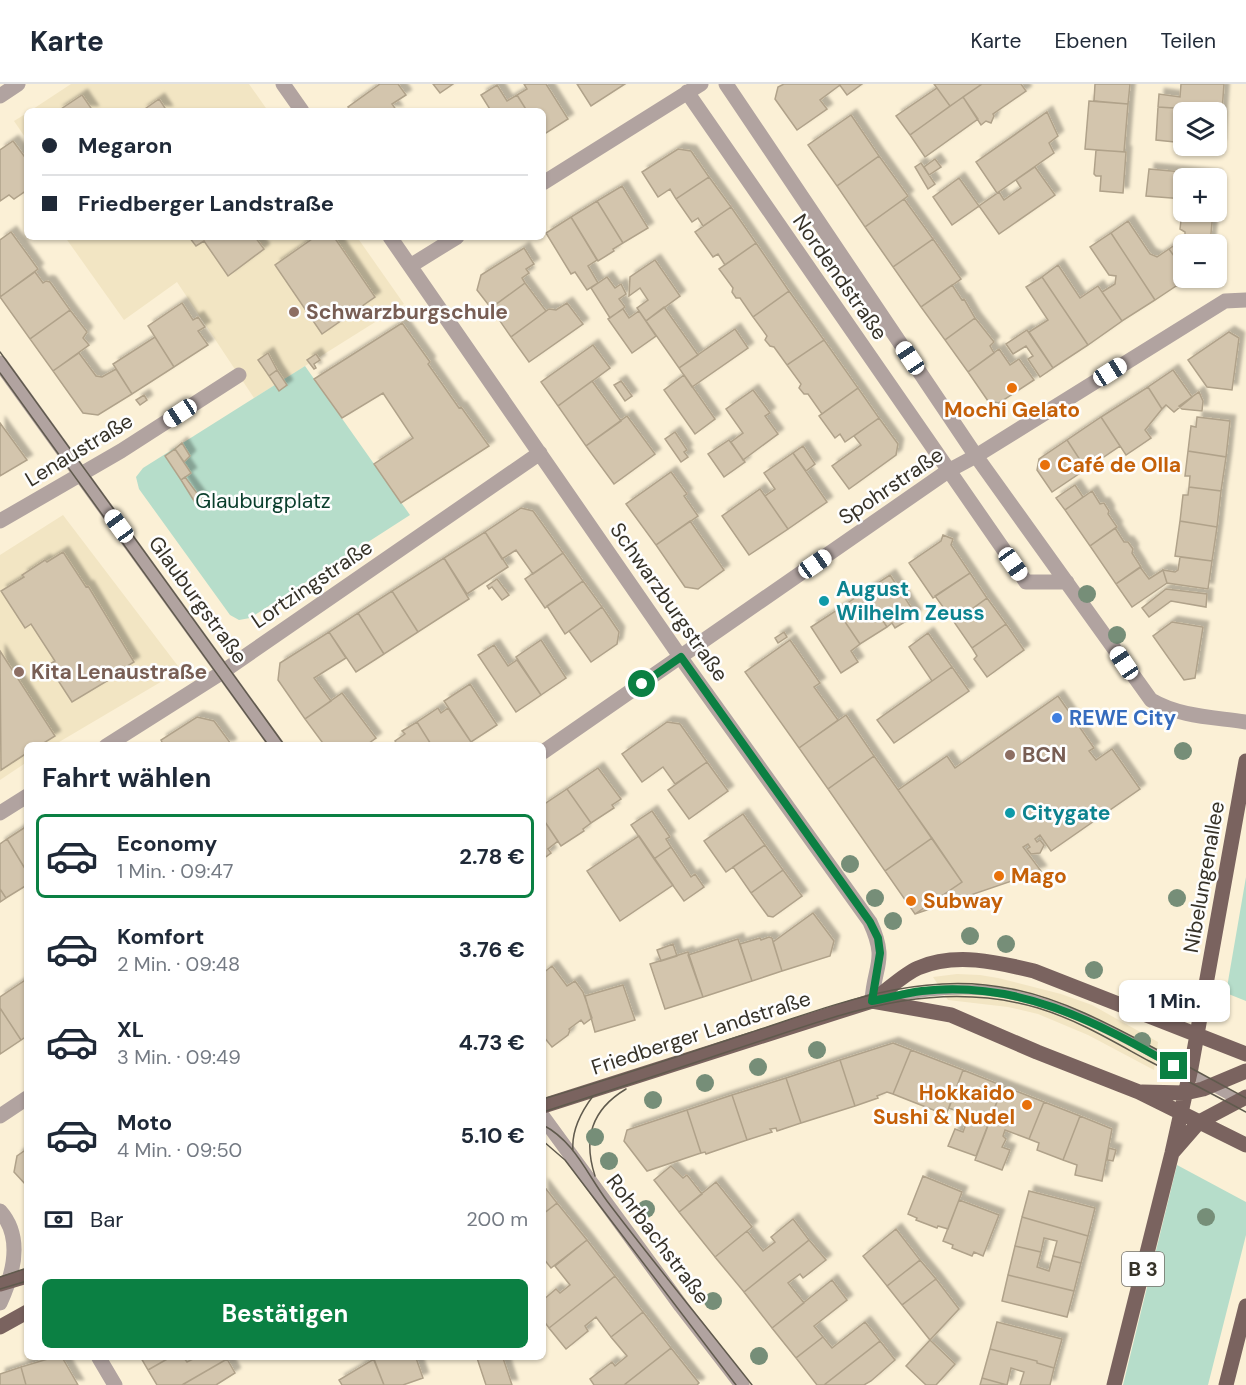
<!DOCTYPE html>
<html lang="de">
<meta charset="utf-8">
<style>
:root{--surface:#fff;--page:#f2f2f3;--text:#1f2937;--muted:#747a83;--line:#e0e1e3;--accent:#0b8043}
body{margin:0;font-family:"DM Sans",sans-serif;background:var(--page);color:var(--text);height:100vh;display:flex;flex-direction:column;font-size:22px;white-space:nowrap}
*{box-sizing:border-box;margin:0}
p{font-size:20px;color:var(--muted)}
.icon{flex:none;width:33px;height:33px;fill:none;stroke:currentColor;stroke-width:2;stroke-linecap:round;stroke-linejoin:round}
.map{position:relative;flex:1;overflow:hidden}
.drawer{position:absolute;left:24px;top:658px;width:522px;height:618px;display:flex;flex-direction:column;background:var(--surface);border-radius:9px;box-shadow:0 2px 4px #0004}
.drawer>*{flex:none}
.top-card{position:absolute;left:24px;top:24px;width:522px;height:132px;border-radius:9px;box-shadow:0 2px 4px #0004;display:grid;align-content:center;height:132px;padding:0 18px;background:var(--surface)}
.tools{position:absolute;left:1173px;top:18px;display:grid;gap:12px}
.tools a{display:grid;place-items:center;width:54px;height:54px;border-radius:9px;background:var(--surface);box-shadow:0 2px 4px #0004;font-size:30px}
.end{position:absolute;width:27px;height:27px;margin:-14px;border:8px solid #0b8043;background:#fff;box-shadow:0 0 0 3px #fff}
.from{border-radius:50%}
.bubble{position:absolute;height:42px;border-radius:9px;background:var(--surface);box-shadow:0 2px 4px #0004;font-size:20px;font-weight:700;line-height:42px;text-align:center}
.car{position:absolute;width:18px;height:36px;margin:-18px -9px;border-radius:8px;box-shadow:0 0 4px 2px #0007;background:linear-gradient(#fff 24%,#345 0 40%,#fff 0 76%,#345 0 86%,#fff 0)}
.top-card b{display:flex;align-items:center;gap:21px;height:57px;font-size:22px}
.top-card b+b{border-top:2px solid var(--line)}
.top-card i{width:15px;height:15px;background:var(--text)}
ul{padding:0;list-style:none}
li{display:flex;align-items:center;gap:18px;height:84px;margin:0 12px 9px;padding:0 6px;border:3px solid transparent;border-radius:9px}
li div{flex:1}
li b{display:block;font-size:22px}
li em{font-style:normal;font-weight:700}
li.active{border-color:var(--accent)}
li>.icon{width:54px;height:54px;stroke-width:1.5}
h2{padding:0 18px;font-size:27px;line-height:72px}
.pay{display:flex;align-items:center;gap:15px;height:66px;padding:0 18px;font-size:22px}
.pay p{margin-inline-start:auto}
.button{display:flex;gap:12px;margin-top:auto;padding:12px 18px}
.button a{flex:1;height:69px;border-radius:9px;background:var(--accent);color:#fff;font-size:24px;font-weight:700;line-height:69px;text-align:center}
header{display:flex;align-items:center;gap:36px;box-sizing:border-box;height:84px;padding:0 30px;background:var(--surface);border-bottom:2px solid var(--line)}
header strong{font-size:28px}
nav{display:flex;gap:33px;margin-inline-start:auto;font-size:21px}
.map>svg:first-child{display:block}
.built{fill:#f2e5c3}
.green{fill:#b6ddca}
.building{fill:#d3c5ad;stroke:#b0a28a;stroke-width:1.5;filter:url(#shadow)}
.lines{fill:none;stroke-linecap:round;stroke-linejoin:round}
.lane{stroke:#b1a3a0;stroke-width:10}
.street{stroke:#b1a3a0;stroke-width:15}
.primary{stroke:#7a635f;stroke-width:15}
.tram{stroke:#605a4d;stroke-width:1.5}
.tree{fill:#768e78}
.route{stroke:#0b8043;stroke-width:8}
.education-dot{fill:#8d6e63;stroke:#fefefe;stroke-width:2}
.food-dot{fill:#e8710a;stroke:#fefefe;stroke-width:2}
.culture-dot{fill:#0f9aa8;stroke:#fefefe;stroke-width:2}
.shop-dot{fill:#3f7fe0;stroke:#fefefe;stroke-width:2}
.labels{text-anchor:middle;stroke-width:5;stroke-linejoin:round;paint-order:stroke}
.shield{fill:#fefefe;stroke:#726f68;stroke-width:1.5}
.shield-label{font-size:20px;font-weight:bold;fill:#363228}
.street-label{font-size:21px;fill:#363228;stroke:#fefefe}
.education-label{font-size:21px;font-weight:bold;fill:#785e54;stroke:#fefefe;text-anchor:start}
.food-label{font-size:21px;font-weight:bold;fill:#c56008;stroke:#fefefe;text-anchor:start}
.park-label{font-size:21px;fill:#0a3e2c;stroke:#fefefe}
.culture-label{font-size:21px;font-weight:bold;fill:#0d838f;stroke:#fefefe;text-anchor:start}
.shop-label{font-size:21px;font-weight:bold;fill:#366cbe;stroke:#fefefe;text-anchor:start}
</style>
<header>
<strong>Karte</strong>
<nav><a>Karte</a><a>Ebenen</a><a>Teilen</a></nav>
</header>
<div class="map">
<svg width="1246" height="1301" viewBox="0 0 1246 1301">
<defs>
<filter id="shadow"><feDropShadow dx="5.5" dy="-5.5" stdDeviation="1.5" flood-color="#0004"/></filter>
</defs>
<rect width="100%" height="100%" fill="#fbf0d6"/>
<path class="built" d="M71 0H249L268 27H30Z
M27 29V56L14 37Z
M65 153H357L404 220 254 314 177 198 124 236Z
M63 431 181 586 54 661 27 662V678L0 696V471Z
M957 890 980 891 998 894 1061 910 1092 921 1158 958 1154 986 1088 951 1038 930 1008 923 948 916 933 893Z"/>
<path class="green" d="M305 282 410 431 250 534 239 536 230 531 139 405 136 393 143 384Z
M1246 793V917L1226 909Z
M1177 1081 1246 1118V1151L1208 1301H1123Z"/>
<path class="building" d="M380 0H398L406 11 392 20 397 27H351L348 23Z
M433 0H453L440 9Z
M524 0H546L568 35 543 51V27H527L517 11 527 5Z
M577 0H625L591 22Z
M784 0H839L840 1 820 16 827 25 797 46 775 15 778 3Z
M839 0H862L847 11Z
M934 0H982L950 22Z
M982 0H1021L1026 7 993 30 994 32 991 39 986 37 981 41 963 13Z
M1095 0H1130L1128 20 1094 17Z
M1181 0H1224L1222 27 1158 23 1159 10 1180 13Z
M497 1 507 17 517 11 527 27H491L481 11Z
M937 4 950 22 910 51 896 32Z
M82 11 93 27H58Z
M963 13 978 35 925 73 910 51Z
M159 15 167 27H142Z
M1089 17 1128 20 1124 68 1085 65Z
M1158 23 1222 27 1220 61H1216V28H1184V59L1156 56Z
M1047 28 1058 52 1049 59 1054 69 997 109 976 78Z
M851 31 879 72 837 102 808 61Z
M13 57 27 76V106L14 115 9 111 0 117V66Z
M678 65 691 67 709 93 676 115 670 105 658 113 642 88Z
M1096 66 1126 68 1123 109 1100 107 1101 92H1096L1094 90Z
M879 72 908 112 865 143 837 102Z
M935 75 941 83 929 91 924 83Z
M921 79 935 100 928 105 915 83Z
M1035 83 1055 111 999 150 979 122 999 108 1004 116 1021 104 1016 96Z
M1149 85 1216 91V94H1184V115L1146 112Z
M709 93 731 123 703 142 698 134 692 138 676 115Z
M959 94 979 122 952 141 933 113Z
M622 102 648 144 623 159 597 117Z
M904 115 933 155 893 183 865 143Z
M597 117 623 159 613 165 614 167 598 177 571 133Z
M731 123 756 159 725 181 718 170 713 173 695 148Z
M1182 128H1213L1210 160H1184V186L1169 165 1185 154V148L1180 145Z
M571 133 597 176 588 182 598 199 587 206 575 188 571 190 546 149Z
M1128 137 1150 170 1157 173 1169 165 1184 186V194H1188L1155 216 1111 149Z
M11 148 38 185 0 213V156Z
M1111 149 1155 216 1122 237 1102 208 1115 200 1116 192 1109 191 1090 163Z
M189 153H255L264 165 228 192 204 157 196 162Z
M315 153H334L375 213 322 250 275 181Z
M933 155 961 195 921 223 893 183Z
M756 159 789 207 753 233 740 214H736L732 208 733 204 719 185Z
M524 164 534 180 526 185 529 189 522 194 525 199 491 224 477 206 481 191Z
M655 176 680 212 646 237 637 224 648 216 640 204 629 212 630 193Z
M1058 181 1080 214 1098 202 1122 237 1088 261 1042 193Z
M35 188 43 199 46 197 50 198 70 226 30 255 0 213Z
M607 193 615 204 621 200 626 210 619 215 625 223 610 234 591 204Z
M1042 193 1088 261 1053 284 1029 248 1048 236 1026 203Z
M525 199 546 227 511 253 491 224Z
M952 201 962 216 964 215 975 234 945 256 921 223Z
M789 207 824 256 787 281 774 263 770 262 765 256 767 252 753 233Z
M182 219 193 236 198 233 205 243 198 247 208 261 174 283 148 242Z
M567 219 583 240 529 278 511 253 549 225 556 226Z
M664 223 698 271 679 284 646 237Z
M623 225 629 234 639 227 656 252 632 269 608 235Z
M70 226 87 248 83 254 89 261 53 287 30 255Z
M975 234 994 258 990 262 994 269 968 288 945 256Z
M402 239 430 278 428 280 459 324 461 323 489 362 401 419 374 380 413 354 383 309 342 334 314 295Z
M735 245 748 264 692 303 679 284Z
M1027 246 1053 284 1040 293 1028 275 1033 272 1026 262 1013 270 1006 260Z
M1229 248 1239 254 1232 306 1207 303 1188 276Z
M155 253 174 283 132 310 113 280Z
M824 256 858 304 822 330 808 310H804L799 304 801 300 787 281Z
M593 261 610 284 558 322 541 298Z
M999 265 1010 281 1019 275 1034 296 999 319 988 317 968 288Z
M79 269 96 292 102 293 116 285 132 310 98 331 83 329 53 287Z
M268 269 277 286 269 292 258 276Z
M316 270 320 276 314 280 316 284 314 285 307 276Z
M277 286 287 301 279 307 269 292Z
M1173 286 1192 313 1174 328 1166 321 1162 325 1148 303Z
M684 291 715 335 695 350 664 306Z
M592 297 621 337 586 362 558 322Z
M621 297 632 312 625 317 614 301Z
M1148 303 1162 325 1145 346 1151 354 1126 371 1101 333Z
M858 304 879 334 845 358 840 350 835 354 819 332Z
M753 306 770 329 765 332 778 350 743 376 731 358 743 349 726 325Z
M1199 308 1203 317 1202 327 1182 325 1179 322Z
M144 311 147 316 140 321 136 316Z
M627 332 655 370 614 400 586 362Z
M1101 333 1120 362 1086 385 1067 356Z
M1197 333 1230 337 1226 373 1188 367 1191 342 1196 343Z
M879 334 898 360 896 371 849 405 832 382 861 361 854 352Z
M0 339 27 376 0 392Z
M675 348 687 366 684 368 688 373 681 378 665 355Z
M729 356 745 378 724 393 708 370Z
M1067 356 1086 385 1052 408 1037 386 1039 375Z
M182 359 190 372 184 378 175 365Z
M803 362 815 380 806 387 793 369Z
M175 365 191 389 181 396 165 372Z
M1188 367 1226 373 1221 407 1189 403 1190 392H1185Z
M793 369 827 418 788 445 765 412 775 405 764 389Z
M671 388 687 410 684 412 698 432 656 461 626 420Z
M185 393 202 416V419L200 421 196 420 181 396Z
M1075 401 1083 413 1065 426 1056 414Z
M1189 403 1221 407 1217 443 1180 437 1183 411H1188Z
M760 405 788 445 749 471 722 432Z
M1092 407 1100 420 1104 419 1109 427 1108 430 1117 443 1090 462 1065 426Z
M521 424 533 427 563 469 533 490 516 466 502 475 485 448Z
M690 437 724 486 698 505 685 503 656 461Z
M1180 437 1217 443 1212 477 1175 472Z
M1115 444 1124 458H1128L1133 465 1132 469 1141 483 1116 500 1090 462Z
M485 448 508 483 467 510 444 474Z
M943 451 953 455 951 461 970 489 933 514 909 479 941 457Z
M63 468 86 503 88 502 134 578 111 592 112 594 72 618 48 581 55 577 31 540 25 544 1 507 24 493 22 491 45 476 47 478Z
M563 469 583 497 545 524 525 495Z
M1180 473 1212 477 1208 505 1167 499 1163 486 1175 488 1178 486Z
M444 474 469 515 418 548 392 507Z
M1140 483 1149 495 1163 486 1167 499 1132 523 1116 500Z
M970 489 987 514 954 538 935 512Z
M890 491 916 531 895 544 892 539 887 543 864 508Z
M497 495 509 511 502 516 492 503 489 505 487 502Z
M583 497 602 523 565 550 547 522Z
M1166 505 1207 510 1206 523 1171 517 1149 533 1142 524Z
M392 507 418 548 384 570 358 529Z
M864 508 887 543 860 560 837 526Z
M987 514 1006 540 972 564 954 538Z
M602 523 619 548 617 560 591 578 569 547Z
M837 526 860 560 851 567 858 578 841 589 811 543Z
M358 529 384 570 356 588 329 548Z
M1172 538 1203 543 1195 594 1184 596 1153 552Z
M1006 540 1024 566 987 593 974 575 977 572 972 564Z
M329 548 346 574 314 594 331 617 305 635 278 596 280 579Z
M784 548 787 553 778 559 775 554Z
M928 549 952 583 932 597 909 563Z
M541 556 566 594 541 611 516 573Z
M790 556 820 599 814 603 838 636 799 664 745 588Z
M494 561 508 582 517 576 541 611 516 628 478 571Z
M0 567 55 652 39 662H27V669L1 686Z
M952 583 969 607 894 659 877 636Z
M470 600 497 641 471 658 444 617Z
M342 609 376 654 365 662H325L305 635Z
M1058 612 1094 664 1089 667 1096 676 1112 665 1140 705 1051 767 1040 751 1035 755 1037 758 1040 756 1044 761 1040 769 1031 770 1027 765 1030 763 1028 760 1023 763 1041 787 915 830 962 798 898 706 947 672 955 684Z
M438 624 441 629 448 624 471 658 466 662H432L417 638Z
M846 631 874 672 828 705 799 664Z
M197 633 214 637 231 660 228 662H164L161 656Z
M417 638 432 662H398L395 657 405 650 402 647Z
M667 638 680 640 707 678 675 700 663 683 642 698 622 670Z
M874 672 932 754 885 787 828 705Z
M707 678 728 707 689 735 668 706Z
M598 684 621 715 612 721 614 724 591 739 567 705Z
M567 705 591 739 583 745 584 747 561 762 543 735V721Z
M652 727 670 753 666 755 671 763 654 775 631 741Z
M743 730 765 761 726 788 704 757Z
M543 735 558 757 548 765 551 769 543 775Z
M27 742V788L7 755Z
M639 752 673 801 620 837 587 787Z
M932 754 962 798 915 830 885 787Z
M7 755 27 788V801L6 814 0 805V760Z
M765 761 783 786 751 809 733 783Z
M671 763 691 793 695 790 704 803 684 817 654 775Z
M783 786 802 812 773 833 768 832 751 809Z
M0 805 6 814 0 818Z
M813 829 834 857 830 872 782 887 773 858Z
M769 853 772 854 782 887 752 897 740 860 760 854 761 856Z
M738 855 752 897 703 913 688 871Z
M673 860 677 872 661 877 657 866Z
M688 868 703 913 665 925 650 880Z
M552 882 567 902 575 897 583 908 592 934 584 940 581 936 569 945 570 946 568 951 552 963 543 952V889Z
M27 895V952L21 956 0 924V913Z
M623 901 635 936 595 948 585 912Z
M0 924 21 956 0 970Z
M893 959 911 966 893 1010 887 1008 877 1012 878 1014 855 1022 840 976Z
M911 966 963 986 946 1031 893 1010Z
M840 976 855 1022 801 1039 786 994Z
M963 986 1003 1002 976 1072 948 1062 955 1045 963 1048 966 1040 970 1039 972 1033 949 1024Z
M786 994 801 1039 777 1047 776 1044 770 1045 772 1048 747 1056 732 1011Z
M1003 1002 1044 1018 1029 1055 1005 1046 1003 1052 1006 1055 1002 1063 1010 1066 1002 1086 975 1076Z
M732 1011 747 1056 706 1070 705 1068 701 1069 687 1026Z
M1044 1018 1080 1032 1063 1076 1037 1066 1039 1059 1029 1055Z
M687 1026 701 1069 647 1087 624 1057 627 1046Z
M1080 1032 1112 1045 1102 1097 1075 1091 1077 1081 1063 1076Z
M1109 1064 1116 1066 1113 1077 1107 1076Z
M27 1065V1102L14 1088 17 1072Z
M671 1082 683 1094 687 1091 702 1110 679 1128 654 1096Z
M923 1092 962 1108 948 1145 938 1142 937 1144 916 1136 917 1134 908 1130Z
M716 1098 752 1143 715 1173 679 1128Z
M543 1101 557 1119 543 1130Z
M1029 1107 1095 1124 1088 1152 1022 1133Z
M959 1116 999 1131 983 1172 974 1168 972 1172 952 1164 953 1161 943 1157Z
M557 1119 587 1156 551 1184 543 1174V1130Z
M1022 1133 1088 1152 1081 1179 1053 1172 1057 1157 1044 1154 1041 1168 1015 1162Z
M793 1135 809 1156 744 1208 715 1173 747 1147 763 1167 775 1158 771 1153Z
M896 1145 920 1176 887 1202 863 1172Z
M587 1156 615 1192 549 1244 543 1236V1216L556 1205 560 1209 570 1201 555 1182Z
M809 1156 826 1176 803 1194 800 1190 788 1199 804 1219 772 1244 744 1208Z
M1015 1162 1041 1168 1037 1183 1049 1187 1053 1172 1081 1179 1074 1207 1008 1191Z
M920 1176 936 1195 902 1221 887 1202Z
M1008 1191 1074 1207 1067 1233 1002 1217Z
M615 1192 643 1228 611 1253 596 1233 585 1242 588 1247 566 1265 549 1244Z
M936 1195 959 1225 930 1256 902 1221Z
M832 1196 847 1216 814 1242 823 1253 796 1274 772 1244Z
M643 1228 671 1264 624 1301H594L590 1295 612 1278 615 1282 627 1272 611 1253Z
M865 1238 880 1257 824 1301H817L796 1274 823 1253 832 1264Z
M997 1238 1062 1255 1054 1284 1037 1279V1277L990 1265Z
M930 1256 955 1280 936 1301H926L906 1282Z
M880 1257 895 1276 871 1297 864 1301H824Z
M671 1264 699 1299 697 1301H624Z
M990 1265 1037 1277V1279L1054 1284 1050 1301H1020L1024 1288 1011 1284 1007 1301 982 1294Z
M51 1274 63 1275 78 1301H26L21 1283Z
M141 1274H169L148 1286Z
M169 1274H184L187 1278 195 1274 227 1275 182 1301H157L148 1286Z
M373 1274H416L423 1294 403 1301H384Z
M477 1274H503L512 1301H486Z
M227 1275 235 1289 216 1301H182Z
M374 1275 384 1301H342L339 1296Z
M21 1283 26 1301H0V1290Z
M982 1294 1007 1301H980Z"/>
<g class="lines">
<path class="lane" d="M878 916C912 909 944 904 978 906 1067 911 1164 977 1242 1018"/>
<path class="street" d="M283 0 302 27
M726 0 976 372 1151 616C1180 633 1214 633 1246 638
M687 8 1026 498H1067
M0 12 18 0
M543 99 701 0
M390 153 686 581 870 838C888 877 874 881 872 917
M410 182 457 153
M0 279 277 662
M0 437 121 367 239 291
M106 662 218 591 540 369
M543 668 948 387 976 372 1225 217 1246 216
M0 729 27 712
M0 1032 27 1014
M543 1033 681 1222 742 1301
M0 1127C24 1154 13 1191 0 1219
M99 1274 115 1301"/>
<path class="primary" d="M872 917 951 931 1037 968 1139 1008 1246 1061
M1142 1008 1185 1009 1203 1005 1246 987
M543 1022 872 917C887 907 902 891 918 884 955 868 997 878 1034 887L1246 970
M1172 1069 1199 1038 1246 1013
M0 1200 27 1192
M0 1243 27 1228
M1114 1301 1172 1069 1191 984 1246 677
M1226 1301 1246 1222"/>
<path class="tram" d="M0 268 285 662
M0 289 269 662
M543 1015C611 995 679 972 746 950 832 922 920 885 1012 905 1062 915 1109 940 1154 964 1185 981 1215 997 1246 1014
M543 1028C606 1008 670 987 733 966 836 933 929 892 1038 924 1078 936 1114 958 1149 977 1182 994 1214 1011 1246 1028
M543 1041C574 1057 587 1090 607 1117 654 1179 704 1240 752 1301
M543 1057 565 1076 736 1301
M573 1067C571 1046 581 1028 593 1012
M595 1092C583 1055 591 1026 626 1005
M0 1193 27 1184
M0 1205 27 1197"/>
</g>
<g class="tree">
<circle cx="1087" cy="510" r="9"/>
<circle cx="1117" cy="551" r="9"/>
<circle cx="1183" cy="667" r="9"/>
<circle cx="850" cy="780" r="9"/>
<circle cx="875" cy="814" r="9"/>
<circle cx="1177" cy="814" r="9"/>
<circle cx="893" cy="837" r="9"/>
<circle cx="970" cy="852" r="9"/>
<circle cx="1006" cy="860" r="9"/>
<circle cx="1094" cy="886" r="9"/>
<circle cx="1142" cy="957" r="9"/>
<circle cx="817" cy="966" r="9"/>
<circle cx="758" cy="983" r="9"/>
<circle cx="705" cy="999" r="9"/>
<circle cx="653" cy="1016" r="9"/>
<circle cx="595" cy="1053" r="9"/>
<circle cx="609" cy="1077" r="9"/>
<circle cx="646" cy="1125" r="9"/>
<circle cx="1206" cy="1133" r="9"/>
<circle cx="713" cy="1217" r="9"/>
<circle cx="759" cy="1272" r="9"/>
</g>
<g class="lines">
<path class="route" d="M642 600 681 573 870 838 878 854 880 869 872 917C889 914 905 909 922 907 1017 896 1095 937 1174 982"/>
</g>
<g class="education-dot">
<circle cx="294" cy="228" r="6"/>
<circle cx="19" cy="588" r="6"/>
<circle cx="1010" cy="671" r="6"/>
</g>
<g class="food-dot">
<circle cx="1012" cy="304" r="6"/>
<circle cx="1045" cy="381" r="6"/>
<circle cx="999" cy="792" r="6"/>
<circle cx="911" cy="817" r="6"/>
<circle cx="1027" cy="1021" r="6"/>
</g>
<g class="culture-dot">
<circle cx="824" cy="517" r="6"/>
<circle cx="1010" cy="729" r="6"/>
</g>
<circle class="shop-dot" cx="1057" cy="634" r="6"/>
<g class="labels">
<rect class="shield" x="1122" y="1168" width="42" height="34" rx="4.5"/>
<g class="shield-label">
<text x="1143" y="1192">B 3</text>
</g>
<g class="street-label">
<text transform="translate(840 193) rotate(55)" y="7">Nordendstraße</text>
<text transform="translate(79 366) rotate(-31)" y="7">Lenaustraße</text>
<text transform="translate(891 402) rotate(-34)" y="7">Spohrstraße</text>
<text transform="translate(312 500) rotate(-34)" y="7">Lortzingstraße</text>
<text transform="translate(198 516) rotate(54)" y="7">Glauburgstraße</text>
<text transform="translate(669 518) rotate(55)" y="7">Schwarzburgstraße</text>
<text transform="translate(1204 793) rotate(-80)" y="7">Nibelungenallee</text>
<text transform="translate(701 949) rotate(-18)" y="7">Friedberger Landstraße</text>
<text transform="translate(658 1155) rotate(53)" y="7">Rohrbachstraße</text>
</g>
<g class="education-label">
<text x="306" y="235">Schwarzburgschule</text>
<text x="31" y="595">Kita Lenaustraße</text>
<text x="1022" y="678">BCN</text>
</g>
<g class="food-label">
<text x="1012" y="333" text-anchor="middle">Mochi Gelato</text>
<text x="1057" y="388">Café de Olla</text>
<text x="1011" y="799">Mago</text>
<text x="923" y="824">Subway</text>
<text x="1015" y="1016" text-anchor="end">Hokkaido<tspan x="1015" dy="24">Sushi &amp; Nudel</tspan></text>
</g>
<g class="park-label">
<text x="263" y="424">Glauburgplatz</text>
</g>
<g class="culture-label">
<text x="836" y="512">August<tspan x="836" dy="24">Wilhelm Zeuss</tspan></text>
<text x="1022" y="736">Citygate</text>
</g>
<g class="shop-label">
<text x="1069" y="641">REWE City</text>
</g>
</g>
</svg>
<div class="tools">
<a><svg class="icon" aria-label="layers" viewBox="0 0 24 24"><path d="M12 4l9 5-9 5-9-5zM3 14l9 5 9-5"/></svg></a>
<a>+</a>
<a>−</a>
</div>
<i class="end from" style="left:642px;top:600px"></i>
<i class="end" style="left:1174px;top:982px"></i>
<div class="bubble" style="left:1119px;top:896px;width:111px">1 Min.</div>
<i class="car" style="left:910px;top:274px;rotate:326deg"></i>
<i class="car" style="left:1110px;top:288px;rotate:58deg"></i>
<i class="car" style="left:180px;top:329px;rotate:237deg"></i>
<i class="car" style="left:119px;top:442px;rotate:324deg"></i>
<i class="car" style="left:815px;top:480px;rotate:55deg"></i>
<i class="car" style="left:1013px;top:480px;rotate:145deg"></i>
<i class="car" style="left:1124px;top:579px;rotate:326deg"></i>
<div class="top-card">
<b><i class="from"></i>Megaron</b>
<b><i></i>Friedberger Landstraße</b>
</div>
<section class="drawer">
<h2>Fahrt wählen</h2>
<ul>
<li class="active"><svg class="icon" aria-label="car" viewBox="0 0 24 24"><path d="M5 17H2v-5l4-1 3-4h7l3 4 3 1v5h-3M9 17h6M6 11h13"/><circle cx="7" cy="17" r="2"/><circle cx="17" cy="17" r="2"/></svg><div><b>Economy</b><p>1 Min. · 09:47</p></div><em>2.78 €</em></li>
<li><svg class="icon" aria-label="car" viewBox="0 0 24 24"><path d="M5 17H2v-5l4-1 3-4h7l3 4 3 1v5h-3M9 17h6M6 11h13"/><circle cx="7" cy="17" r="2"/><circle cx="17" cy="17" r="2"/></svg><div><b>Komfort</b><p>2 Min. · 09:48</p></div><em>3.76 €</em></li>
<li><svg class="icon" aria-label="car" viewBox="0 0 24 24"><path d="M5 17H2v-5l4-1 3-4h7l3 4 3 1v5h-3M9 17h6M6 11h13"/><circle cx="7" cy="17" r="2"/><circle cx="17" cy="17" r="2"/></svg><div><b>XL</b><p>3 Min. · 09:49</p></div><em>4.73 €</em></li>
<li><svg class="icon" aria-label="car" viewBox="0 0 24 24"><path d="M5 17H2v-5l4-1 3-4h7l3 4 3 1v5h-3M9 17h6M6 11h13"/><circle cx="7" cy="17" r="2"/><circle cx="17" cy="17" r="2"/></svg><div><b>Moto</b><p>4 Min. · 09:50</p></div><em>5.10 €</em></li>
</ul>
<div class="pay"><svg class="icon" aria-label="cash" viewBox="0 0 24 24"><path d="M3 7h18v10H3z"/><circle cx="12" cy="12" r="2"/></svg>Bar<p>200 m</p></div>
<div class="button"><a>Bestätigen</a></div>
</section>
</div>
